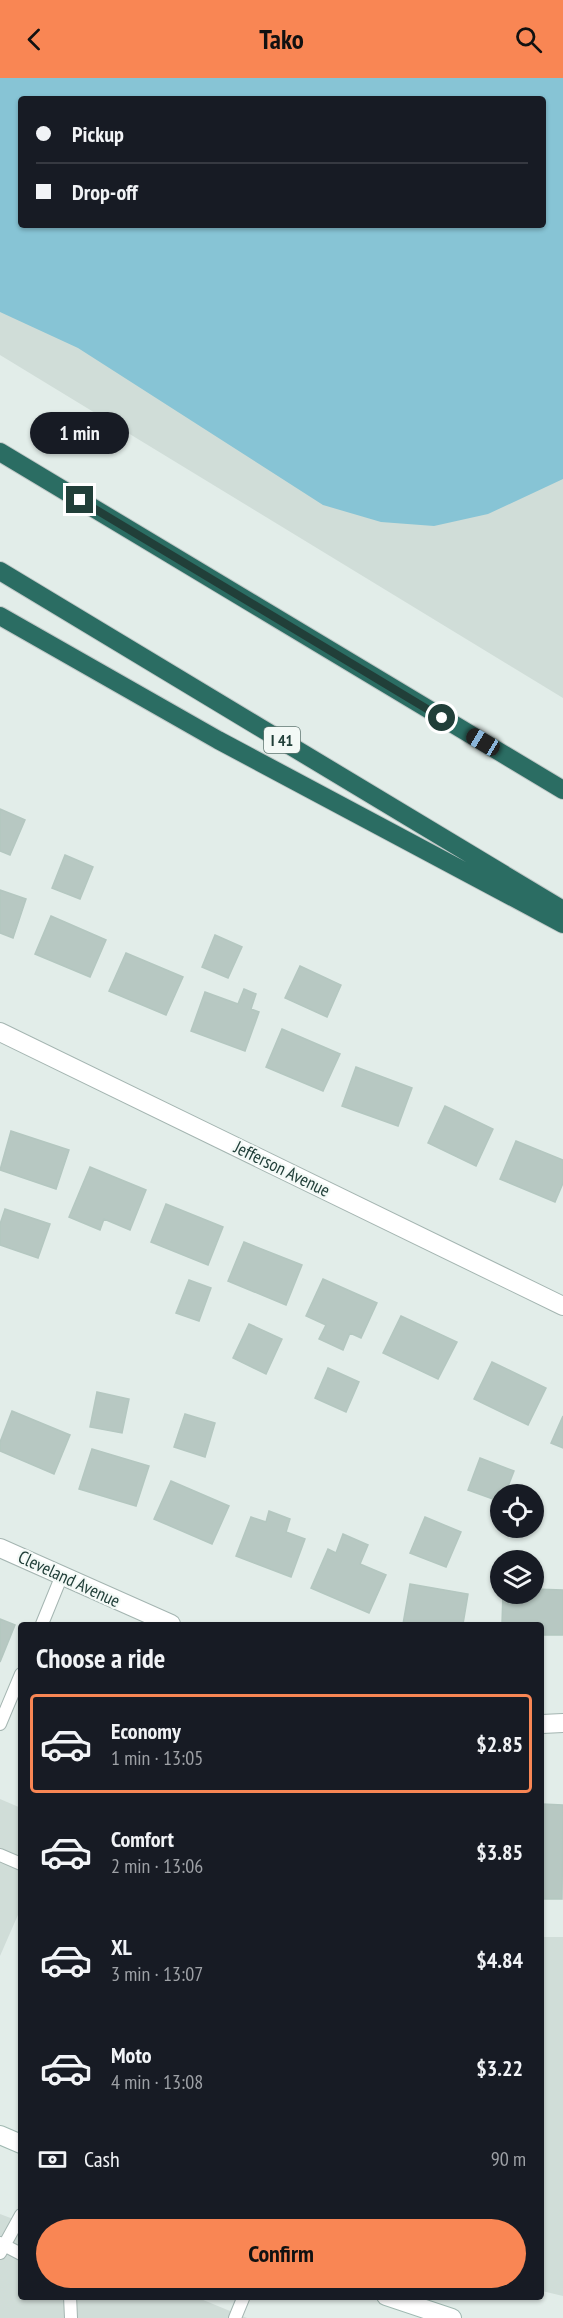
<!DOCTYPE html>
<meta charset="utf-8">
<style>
:root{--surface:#171b24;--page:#242831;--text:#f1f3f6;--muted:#9ea1a6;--line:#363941;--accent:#f98654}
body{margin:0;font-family:"PT Sans Narrow",sans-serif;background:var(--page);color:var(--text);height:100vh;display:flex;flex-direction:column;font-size:22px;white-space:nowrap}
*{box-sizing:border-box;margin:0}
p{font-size:20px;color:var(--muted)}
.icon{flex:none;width:33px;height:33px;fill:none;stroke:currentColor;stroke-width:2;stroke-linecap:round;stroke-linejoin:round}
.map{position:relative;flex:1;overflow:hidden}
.panel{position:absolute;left:18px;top:1544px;width:526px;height:678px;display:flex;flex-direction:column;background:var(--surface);border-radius:6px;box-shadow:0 2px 4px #0004}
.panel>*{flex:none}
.top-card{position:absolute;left:18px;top:18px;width:528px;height:132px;border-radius:6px;box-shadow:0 2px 4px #0004;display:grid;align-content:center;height:132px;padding:0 18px;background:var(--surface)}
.tools{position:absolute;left:490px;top:1406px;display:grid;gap:12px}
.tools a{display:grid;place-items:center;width:54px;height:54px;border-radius:50%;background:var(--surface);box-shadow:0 2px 4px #0004;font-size:30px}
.end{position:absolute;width:27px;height:27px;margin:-14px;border:8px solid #213f39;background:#fff;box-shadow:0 0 0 3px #fff}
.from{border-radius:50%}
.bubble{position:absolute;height:42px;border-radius:21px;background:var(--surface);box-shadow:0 2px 4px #0004;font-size:20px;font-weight:600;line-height:42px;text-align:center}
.car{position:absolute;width:18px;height:36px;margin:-18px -9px;border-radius:8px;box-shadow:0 0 4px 2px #0007;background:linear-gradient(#222 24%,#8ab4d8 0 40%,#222 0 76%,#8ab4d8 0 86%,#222 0)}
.top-card b{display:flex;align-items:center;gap:21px;height:57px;font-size:22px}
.top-card b+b{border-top:2px solid var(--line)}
.top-card i{width:15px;height:15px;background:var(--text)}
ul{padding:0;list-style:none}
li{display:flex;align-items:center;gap:18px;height:99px;margin:0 12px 9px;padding:0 6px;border:3px solid transparent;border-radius:6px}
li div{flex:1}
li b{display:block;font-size:22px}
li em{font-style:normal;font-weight:600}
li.selected{border-color:var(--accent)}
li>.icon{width:54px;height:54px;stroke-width:1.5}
h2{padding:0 18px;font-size:27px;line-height:72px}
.pay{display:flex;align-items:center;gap:15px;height:66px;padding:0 18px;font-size:22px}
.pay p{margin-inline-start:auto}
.action{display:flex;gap:12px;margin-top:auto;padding:12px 18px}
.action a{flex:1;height:69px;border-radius:36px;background:var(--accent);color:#111;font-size:24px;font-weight:600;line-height:69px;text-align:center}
header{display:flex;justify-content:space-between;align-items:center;height:78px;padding:0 18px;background:var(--accent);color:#111;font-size:27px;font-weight:600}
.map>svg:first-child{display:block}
.built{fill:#d0ddd8;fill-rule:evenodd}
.water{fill:#87c4d5;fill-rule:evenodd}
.building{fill:#b7c8c2;stroke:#b4c7c0;stroke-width:1.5}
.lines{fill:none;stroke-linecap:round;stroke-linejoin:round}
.service-casing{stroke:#a4b5b1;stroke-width:14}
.minor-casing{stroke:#a4b5b1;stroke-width:20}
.secondary-casing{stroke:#a0b9b2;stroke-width:20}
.motorway-casing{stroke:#c1c9c8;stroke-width:20}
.service{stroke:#fff;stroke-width:12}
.minor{stroke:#fff;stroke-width:18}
.secondary{stroke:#fff;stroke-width:18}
.motorway{stroke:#2b6d63;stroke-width:18}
.route{stroke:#213f39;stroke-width:8}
.labels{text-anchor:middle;stroke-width:4.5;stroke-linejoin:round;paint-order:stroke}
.shield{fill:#f3f9f6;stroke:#607772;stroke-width:1.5}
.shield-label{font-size:16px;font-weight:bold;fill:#213f39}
.street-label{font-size:18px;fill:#213f39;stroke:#f3f9f6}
</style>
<header><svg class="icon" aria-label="back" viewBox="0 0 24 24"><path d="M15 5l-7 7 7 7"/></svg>Tako<svg class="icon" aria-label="search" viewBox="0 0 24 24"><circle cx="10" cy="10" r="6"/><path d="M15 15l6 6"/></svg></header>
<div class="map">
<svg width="563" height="2240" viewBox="0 0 563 2240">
<rect width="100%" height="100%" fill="#e2ede9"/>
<path class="built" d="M0 0H563V620L0 277ZM21 21H543V147H21Z
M0 1721 21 1730V1830L0 1878Z
M542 1859H563V2218L542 2213Z
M0 2136 21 2144V2218L196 2219 247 2240H0Z"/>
<path class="water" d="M0 0H563V401L488 436 434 448 381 444 323 427 78 270 0 234ZM21 21H543V147H21Z"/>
<path class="building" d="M0 731 25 742 10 777 0 773Z
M65 777 93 789 80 821 52 810Z
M0 812 26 821 13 860 0 855Z
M51 838 106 862 90 899 35 876Z
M215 857 242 869 228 900 202 889Z
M126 875 183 899 166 937 109 913Z
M300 888 341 907 327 939 285 920Z
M244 911 256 916 251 931 259 934 245 973 191 953 205 914 238 926Z
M282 951 340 976 323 1013 266 989Z
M356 989 412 1010 398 1048 342 1028Z
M445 1028 493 1051 476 1088 428 1065Z
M11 1053 69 1072 56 1111 0 1092Z
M516 1063 563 1082V1105L555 1124 500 1101Z
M90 1089 146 1112 130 1152 104 1141 100 1152 69 1139Z
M166 1126 223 1149 208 1187 151 1164Z
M5 1131 50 1146 38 1180 0 1167V1146Z
M244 1164 302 1187 286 1227 228 1203Z
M323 1201 377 1225 361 1260 350 1255 343 1272 319 1261 326 1247 306 1238Z
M189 1202 211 1210 199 1243 176 1235Z
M401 1238 457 1264 438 1301 383 1275Z
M249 1246 282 1261 266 1296 233 1280Z
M492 1284 546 1310 528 1347 474 1321Z
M328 1290 359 1304 346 1334 315 1320Z
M97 1314 129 1321 122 1355 90 1349Z
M12 1333 70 1357 54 1396 0 1373V1364Z
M185 1336 215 1345 205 1379 174 1369Z
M563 1338V1370L551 1365Z
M92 1371 149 1388 136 1428 79 1411Z
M480 1380 514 1393 505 1416H501V1424L468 1412Z
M171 1403 229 1428 212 1466 154 1441Z
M269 1433 290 1441 286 1454 305 1461 291 1499 236 1478 251 1439 266 1444Z
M425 1439 461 1454 446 1489 410 1475Z
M343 1456 368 1467 360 1486 386 1497 369 1535 311 1510 328 1471 336 1475Z
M410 1506 468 1516 463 1546H403Z
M534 1511 563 1512V1557H542V1546H502L503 1515H534Z
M0 1541 15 1547 0 1584Z
M542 1726 563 1727 562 1821H542Z"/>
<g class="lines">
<defs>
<path id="service" d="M42 1546 62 1497
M0 1646 21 1596
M0 1777 21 1786
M0 2165 21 2176
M0 2175 21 2137
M70 2218 71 2240
M235 2240 244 2218"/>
<path id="minor" d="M0 954 563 1228
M0 1470 171 1546
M542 1646 563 1645"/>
<path id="secondary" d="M0 2057 21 2066
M386 2218 452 2240"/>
<path id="motorway" d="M0 374 563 712
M0 493 563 832
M0 538 218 662 563 846"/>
</defs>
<use href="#service" class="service-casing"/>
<use href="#minor" class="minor-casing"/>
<use href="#secondary" class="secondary-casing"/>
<use href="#motorway" class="motorway-casing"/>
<use href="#service" class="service"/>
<use href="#minor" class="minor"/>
<use href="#secondary" class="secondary"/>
<use href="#motorway" class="motorway"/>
</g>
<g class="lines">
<path class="route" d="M80 422 442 640"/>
</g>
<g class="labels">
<rect class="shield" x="264" y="649" width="36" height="26" rx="4.5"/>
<g class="shield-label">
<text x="282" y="668">I 41</text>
</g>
<g class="street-label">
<text transform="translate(282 1091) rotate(26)" y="6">Jefferson Avenue</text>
<text transform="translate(69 1501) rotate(25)" y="6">Cleveland Avenue</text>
</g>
</g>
</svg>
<div class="tools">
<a><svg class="icon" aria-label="locate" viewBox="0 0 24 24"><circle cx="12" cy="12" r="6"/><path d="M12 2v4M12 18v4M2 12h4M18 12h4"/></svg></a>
<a><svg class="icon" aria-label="layers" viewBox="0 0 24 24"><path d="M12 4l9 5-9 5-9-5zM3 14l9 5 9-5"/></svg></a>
</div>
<i class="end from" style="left:442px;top:640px"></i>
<i class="end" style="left:80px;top:422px"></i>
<div class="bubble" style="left:30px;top:334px;width:99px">1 min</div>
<i class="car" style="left:483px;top:664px;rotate:301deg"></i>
<div class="top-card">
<b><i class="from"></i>Pickup</b>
<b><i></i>Drop-off</b>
</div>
<section class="panel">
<h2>Choose a ride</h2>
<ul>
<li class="selected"><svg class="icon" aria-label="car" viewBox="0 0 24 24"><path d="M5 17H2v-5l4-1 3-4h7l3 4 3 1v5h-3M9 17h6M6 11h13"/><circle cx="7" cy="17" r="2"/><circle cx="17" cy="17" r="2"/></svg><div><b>Economy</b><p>1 min · 13:05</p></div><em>$2.85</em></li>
<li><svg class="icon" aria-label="car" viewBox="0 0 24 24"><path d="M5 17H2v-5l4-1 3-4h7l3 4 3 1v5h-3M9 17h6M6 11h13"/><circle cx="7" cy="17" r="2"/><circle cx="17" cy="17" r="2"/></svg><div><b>Comfort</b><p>2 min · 13:06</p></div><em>$3.85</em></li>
<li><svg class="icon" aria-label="car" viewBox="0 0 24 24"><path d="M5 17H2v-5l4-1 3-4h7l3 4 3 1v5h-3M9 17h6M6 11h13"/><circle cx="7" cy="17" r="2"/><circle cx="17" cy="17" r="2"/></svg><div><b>XL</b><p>3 min · 13:07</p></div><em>$4.84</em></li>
<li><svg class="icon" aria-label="car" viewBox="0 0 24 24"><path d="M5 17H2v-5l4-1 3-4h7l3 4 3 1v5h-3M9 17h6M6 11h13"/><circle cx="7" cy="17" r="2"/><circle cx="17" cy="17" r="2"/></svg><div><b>Moto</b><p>4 min · 13:08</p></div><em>$3.22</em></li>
</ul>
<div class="pay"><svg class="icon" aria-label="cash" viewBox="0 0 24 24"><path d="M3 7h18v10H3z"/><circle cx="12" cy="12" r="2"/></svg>Cash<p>90 m</p></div>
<div class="action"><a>Confirm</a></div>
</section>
</div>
